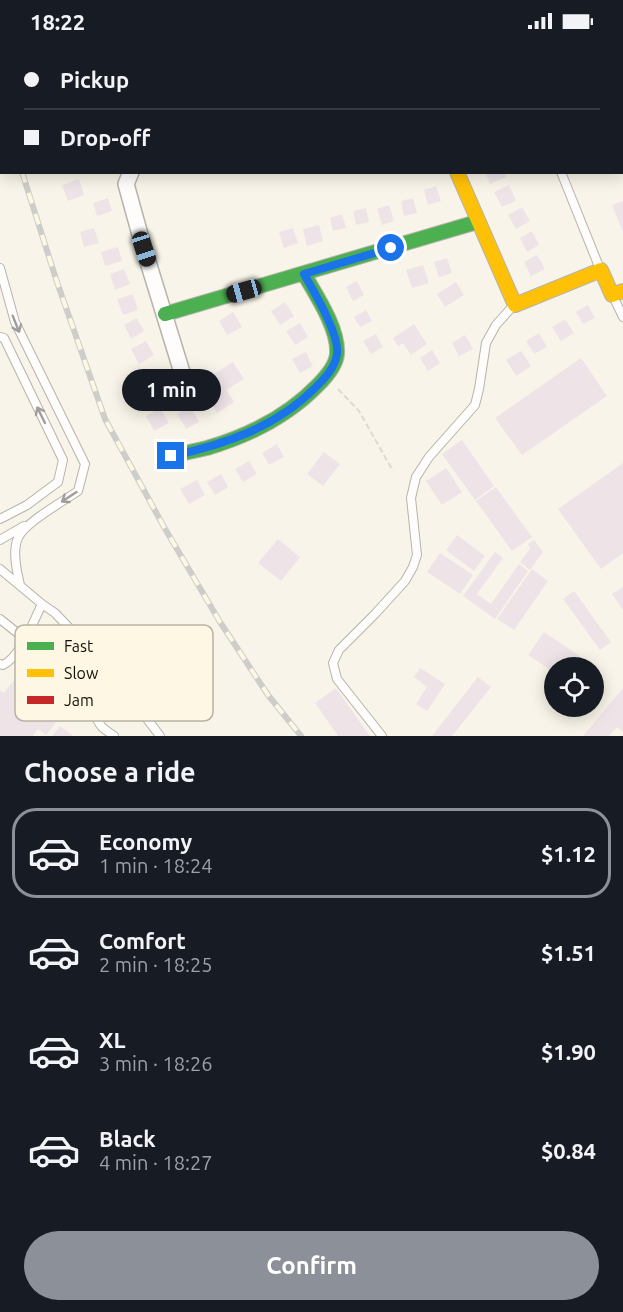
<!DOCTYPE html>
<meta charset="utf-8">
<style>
:root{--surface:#171b24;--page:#242831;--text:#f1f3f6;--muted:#9ea1a6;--line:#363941;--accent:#8c9099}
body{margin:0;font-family:Ubuntu,sans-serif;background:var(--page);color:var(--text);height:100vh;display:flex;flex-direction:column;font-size:22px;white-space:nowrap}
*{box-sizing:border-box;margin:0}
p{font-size:20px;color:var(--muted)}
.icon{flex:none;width:33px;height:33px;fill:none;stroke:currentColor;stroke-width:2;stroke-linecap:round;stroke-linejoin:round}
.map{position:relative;height:694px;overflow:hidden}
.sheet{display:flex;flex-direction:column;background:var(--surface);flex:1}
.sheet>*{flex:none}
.banner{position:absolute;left:0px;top:0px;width:624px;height:132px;box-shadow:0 3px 15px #0003;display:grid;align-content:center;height:132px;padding:0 24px;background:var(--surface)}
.buttons{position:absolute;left:544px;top:615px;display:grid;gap:12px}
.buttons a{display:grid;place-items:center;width:60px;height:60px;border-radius:50%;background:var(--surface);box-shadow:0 3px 15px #0003;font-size:30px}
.end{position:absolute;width:27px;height:27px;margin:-14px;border:8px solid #1a73e8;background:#fff;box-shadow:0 0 0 3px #fff}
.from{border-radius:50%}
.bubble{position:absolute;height:42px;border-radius:21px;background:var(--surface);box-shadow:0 3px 15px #0003;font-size:20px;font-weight:700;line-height:42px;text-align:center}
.car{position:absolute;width:18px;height:36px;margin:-18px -9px;border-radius:8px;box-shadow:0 0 4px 2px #0007;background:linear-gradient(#222 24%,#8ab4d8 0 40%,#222 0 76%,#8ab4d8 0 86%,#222 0)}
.banner b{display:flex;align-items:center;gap:21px;height:57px;font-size:22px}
.banner b+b{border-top:2px solid var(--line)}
.banner i{width:15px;height:15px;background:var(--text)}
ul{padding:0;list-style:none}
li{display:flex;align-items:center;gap:18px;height:90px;margin:0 12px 9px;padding:0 12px;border:3px solid transparent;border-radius:24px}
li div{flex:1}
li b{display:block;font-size:22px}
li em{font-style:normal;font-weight:700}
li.selected{border-color:var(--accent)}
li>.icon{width:54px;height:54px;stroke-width:1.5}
h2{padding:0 24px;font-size:27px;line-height:72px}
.button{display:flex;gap:12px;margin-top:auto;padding:12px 24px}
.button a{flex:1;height:69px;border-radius:36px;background:var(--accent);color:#fff;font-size:24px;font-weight:700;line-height:69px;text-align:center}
.status{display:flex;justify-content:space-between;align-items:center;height:42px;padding:0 30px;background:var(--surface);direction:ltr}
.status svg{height:16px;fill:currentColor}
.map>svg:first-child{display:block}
.building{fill:#eee4e8}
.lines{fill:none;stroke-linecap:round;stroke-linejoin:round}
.lane-casing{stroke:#b5b3aa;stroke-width:10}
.street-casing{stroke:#b5b3aa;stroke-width:18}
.fast-casing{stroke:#b5b3aa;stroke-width:16}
.slow-casing{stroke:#b5b3aa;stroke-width:16}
.jam-casing{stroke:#b5b3aa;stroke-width:16}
.path{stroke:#dbdad7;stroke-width:2;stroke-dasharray:6 3;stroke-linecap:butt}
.lane{stroke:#fefdfc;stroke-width:8}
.street{stroke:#fefdfc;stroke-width:15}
.fast{stroke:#4caf50;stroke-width:14}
.slow{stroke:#ffc107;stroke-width:14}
.jam{stroke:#c62828;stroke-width:14}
.rail-casing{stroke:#cecdca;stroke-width:6}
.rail{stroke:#fef7e3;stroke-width:4;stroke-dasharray:11;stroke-linecap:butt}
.oneway{stroke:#a09e9b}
.route{stroke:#1a73e8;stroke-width:8}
.key{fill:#fef7e3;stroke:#b7b2a2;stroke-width:1.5}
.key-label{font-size:16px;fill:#121009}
</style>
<div class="status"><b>18:22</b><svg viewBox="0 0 49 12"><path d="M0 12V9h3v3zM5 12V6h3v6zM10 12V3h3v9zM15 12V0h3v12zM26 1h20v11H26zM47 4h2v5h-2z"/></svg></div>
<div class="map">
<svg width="623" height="694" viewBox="0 0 623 694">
<rect width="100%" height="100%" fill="#f8f4e9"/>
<path class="building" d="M485 130H504L506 135 490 142Z
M79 137 84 153 68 159 62 143Z
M509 143 516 159 502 165 494 150Z
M436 144 441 159 428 163 424 148Z
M108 156 112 169 97 174 93 161Z
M413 156 417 171 404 174 401 159Z
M623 159V190L612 163Z
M389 163 394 179 382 183 377 167Z
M522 165 530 179 516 187 508 173Z
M366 166 369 180 356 183 353 169Z
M342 172 346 186 333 189 330 176Z
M319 183 323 199 307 204 303 187Z
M94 186 99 201 84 205 80 190Z
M293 186 298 201 284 206 279 190Z
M532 189 539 203 527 210 520 196Z
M118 205 122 219 105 224 101 210Z
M537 213 545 227 531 234 524 220Z
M447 216 452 231 439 235 434 220Z
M423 223 429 241 412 246 406 228Z
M124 227 130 242 115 248 110 232Z
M357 239 364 253 353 259 346 245Z
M456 240 464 253 445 265 437 252Z
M133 252 138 268 123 273 117 257Z
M285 260 294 274 280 283 271 269Z
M588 263 595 276 583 282 576 270Z
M366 268 372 279 360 285 354 275Z
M233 270 242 285 227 293 219 279Z
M137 276 144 289 131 297 124 283Z
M565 277 574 291 561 299 552 285Z
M300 281 308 295 295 303 286 289Z
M414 282 427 302 411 313 403 301 398 304 393 296Z
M539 291 547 305 534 312 526 299Z
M376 292 383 305 371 312 363 299Z
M465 293 473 307 459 314 452 301Z
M146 299 154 313 139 322 131 307Z
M432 308 440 321 428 329 420 316Z
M521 309 531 324 516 334 506 318Z
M306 310 313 324 300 331 292 317Z
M581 316 607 354 522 413 495 376Z
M233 320 244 337 226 348 234 360 217 371 198 342Z
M190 364 199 380 186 387 177 372Z
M160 366 169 381 154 389 146 374Z
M462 398 494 444 475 458 442 412Z
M277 402 284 415 269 423 262 411Z
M324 410 340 422 323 444 307 432Z
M249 419 257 432 243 440 235 427Z
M623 421V511L601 527 558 467Z
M446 426 462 450 442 463 426 439Z
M221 432 228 445 215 453 207 440Z
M197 438 205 453 189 462 180 447Z
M496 445 532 495 512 509 476 459Z
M457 493 485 514 474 529 446 508Z
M278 497 300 515 281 539 258 521Z
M534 498 543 510 530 528 520 520 530 507 528 502Z
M495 510 503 516 477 552 491 562 519 522 528 529 495 577 463 554Z
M440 511 473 533 460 552 427 530Z
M532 527 548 539 514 588 497 577Z
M623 545V568L612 552Z
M574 549 611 600 600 608 563 557Z
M544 590 591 622 588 626H555V631L528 613Z
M48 595 69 611 64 618 89 638 46 693 38 687 33 694H0V648L4 651Z
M420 626 445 642 427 669 416 662 427 645 414 635Z
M478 635 491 645 452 694H432Z
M336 646 370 694H338L315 661Z
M623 646V690L617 685 609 694H583Z
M60 684 73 694H52Z"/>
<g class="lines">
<defs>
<path id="lane" d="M622 39H623
M561 130 600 227
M0 226 15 280 85 422 78 449C64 459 24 481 18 496 12 509 17 530 20 543
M613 254 623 275
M0 295 4 296 63 418 58 440 27 463 0 477
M0 498 24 484
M0 527 42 562 55 571 112 631 160 694
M0 577 25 597
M0 622 3 623C21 614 33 580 42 562
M112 631C104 647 87 669 102 685 105 688 110 691 114 694
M382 694 337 637 333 621 339 608 375 572 405 539 413 525 417 513 411 456 416 435 429 415 475 363 479 347 486 301 496 283 513 264"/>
<path id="street" d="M131 130 126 142 144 207 185 340"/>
<path id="fast" d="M116 2 121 0
M202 2 207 0
M0 35 2 34
M165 272 477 180
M171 414C183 411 195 409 207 406 248 394 288 374 318 343 326 335 336 324 337 312 339 287 316 253 304 232"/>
<path id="slow" d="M457 130 515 263 601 228 612 253 623 249"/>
<path id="jam" d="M0 58 2 57"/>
</defs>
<use href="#lane" class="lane-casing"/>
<use href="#street" class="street-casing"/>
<use href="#fast" class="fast-casing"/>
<use href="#slow" class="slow-casing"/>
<use href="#jam" class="jam-casing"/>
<path class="path" d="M338 347 359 369 393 429"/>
<use href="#lane" class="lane"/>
<use href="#street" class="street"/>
<use href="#fast" class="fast"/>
<use href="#slow" class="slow"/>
<use href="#jam" class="jam"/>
<defs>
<path id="rail" d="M0 64 2 68
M22 130 56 237 105 377 164 485 220 580 268 653 301 694"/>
</defs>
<use href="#rail" class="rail-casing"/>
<use href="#rail" class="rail"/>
</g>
<defs><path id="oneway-shaft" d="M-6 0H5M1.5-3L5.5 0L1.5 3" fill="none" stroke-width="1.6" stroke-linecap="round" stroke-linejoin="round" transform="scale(1.5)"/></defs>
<g class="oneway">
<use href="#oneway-shaft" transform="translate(16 282) rotate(68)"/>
<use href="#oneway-shaft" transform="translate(41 373) rotate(-116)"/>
<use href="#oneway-shaft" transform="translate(69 455) rotate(147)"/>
</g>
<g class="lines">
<path class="route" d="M171 414C224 403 276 385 315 346 325 336 335 326 337 312 340 293 314 250 304 232L391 206"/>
</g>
<rect x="15" y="583" width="198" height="96" rx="9" class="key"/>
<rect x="27" y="600" width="27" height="8" fill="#4caf50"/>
<rect x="27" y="627" width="27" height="8" fill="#ffc107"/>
<rect x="27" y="654" width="27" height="8" fill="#c62828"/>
<g class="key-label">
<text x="64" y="610">Fast</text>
<text x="64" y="637">Slow</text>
<text x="64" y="664">Jam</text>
</g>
</svg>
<div class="buttons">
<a><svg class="icon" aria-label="locate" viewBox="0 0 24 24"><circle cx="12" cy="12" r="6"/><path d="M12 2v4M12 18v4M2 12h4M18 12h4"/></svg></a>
</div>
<i class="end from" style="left:391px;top:206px"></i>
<i class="end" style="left:171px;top:414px"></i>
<div class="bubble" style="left:122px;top:327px;width:99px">1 min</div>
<i class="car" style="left:144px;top:207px;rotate:162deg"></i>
<i class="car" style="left:244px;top:249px;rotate:254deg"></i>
<div class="banner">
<b><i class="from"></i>Pickup</b>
<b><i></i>Drop-off</b>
</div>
</div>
<section class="sheet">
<h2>Choose a ride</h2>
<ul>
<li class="selected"><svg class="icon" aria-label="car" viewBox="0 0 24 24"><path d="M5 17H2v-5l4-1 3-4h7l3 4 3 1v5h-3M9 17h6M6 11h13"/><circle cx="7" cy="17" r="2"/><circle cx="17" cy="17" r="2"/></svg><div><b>Economy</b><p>1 min · 18:24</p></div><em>$1.12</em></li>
<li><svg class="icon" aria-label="car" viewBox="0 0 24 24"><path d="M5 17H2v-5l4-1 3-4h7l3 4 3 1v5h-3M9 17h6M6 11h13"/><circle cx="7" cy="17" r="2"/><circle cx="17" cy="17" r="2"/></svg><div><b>Comfort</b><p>2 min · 18:25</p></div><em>$1.51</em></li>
<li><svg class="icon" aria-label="car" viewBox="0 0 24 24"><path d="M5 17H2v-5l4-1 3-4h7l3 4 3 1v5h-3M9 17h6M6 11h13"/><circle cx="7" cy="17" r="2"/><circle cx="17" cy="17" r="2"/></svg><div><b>XL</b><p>3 min · 18:26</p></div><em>$1.90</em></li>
<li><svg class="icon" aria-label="car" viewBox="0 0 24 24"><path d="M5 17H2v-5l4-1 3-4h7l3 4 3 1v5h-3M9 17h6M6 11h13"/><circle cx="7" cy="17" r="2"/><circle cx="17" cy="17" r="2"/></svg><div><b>Black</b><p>4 min · 18:27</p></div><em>$0.84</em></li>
</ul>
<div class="button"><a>Confirm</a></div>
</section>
